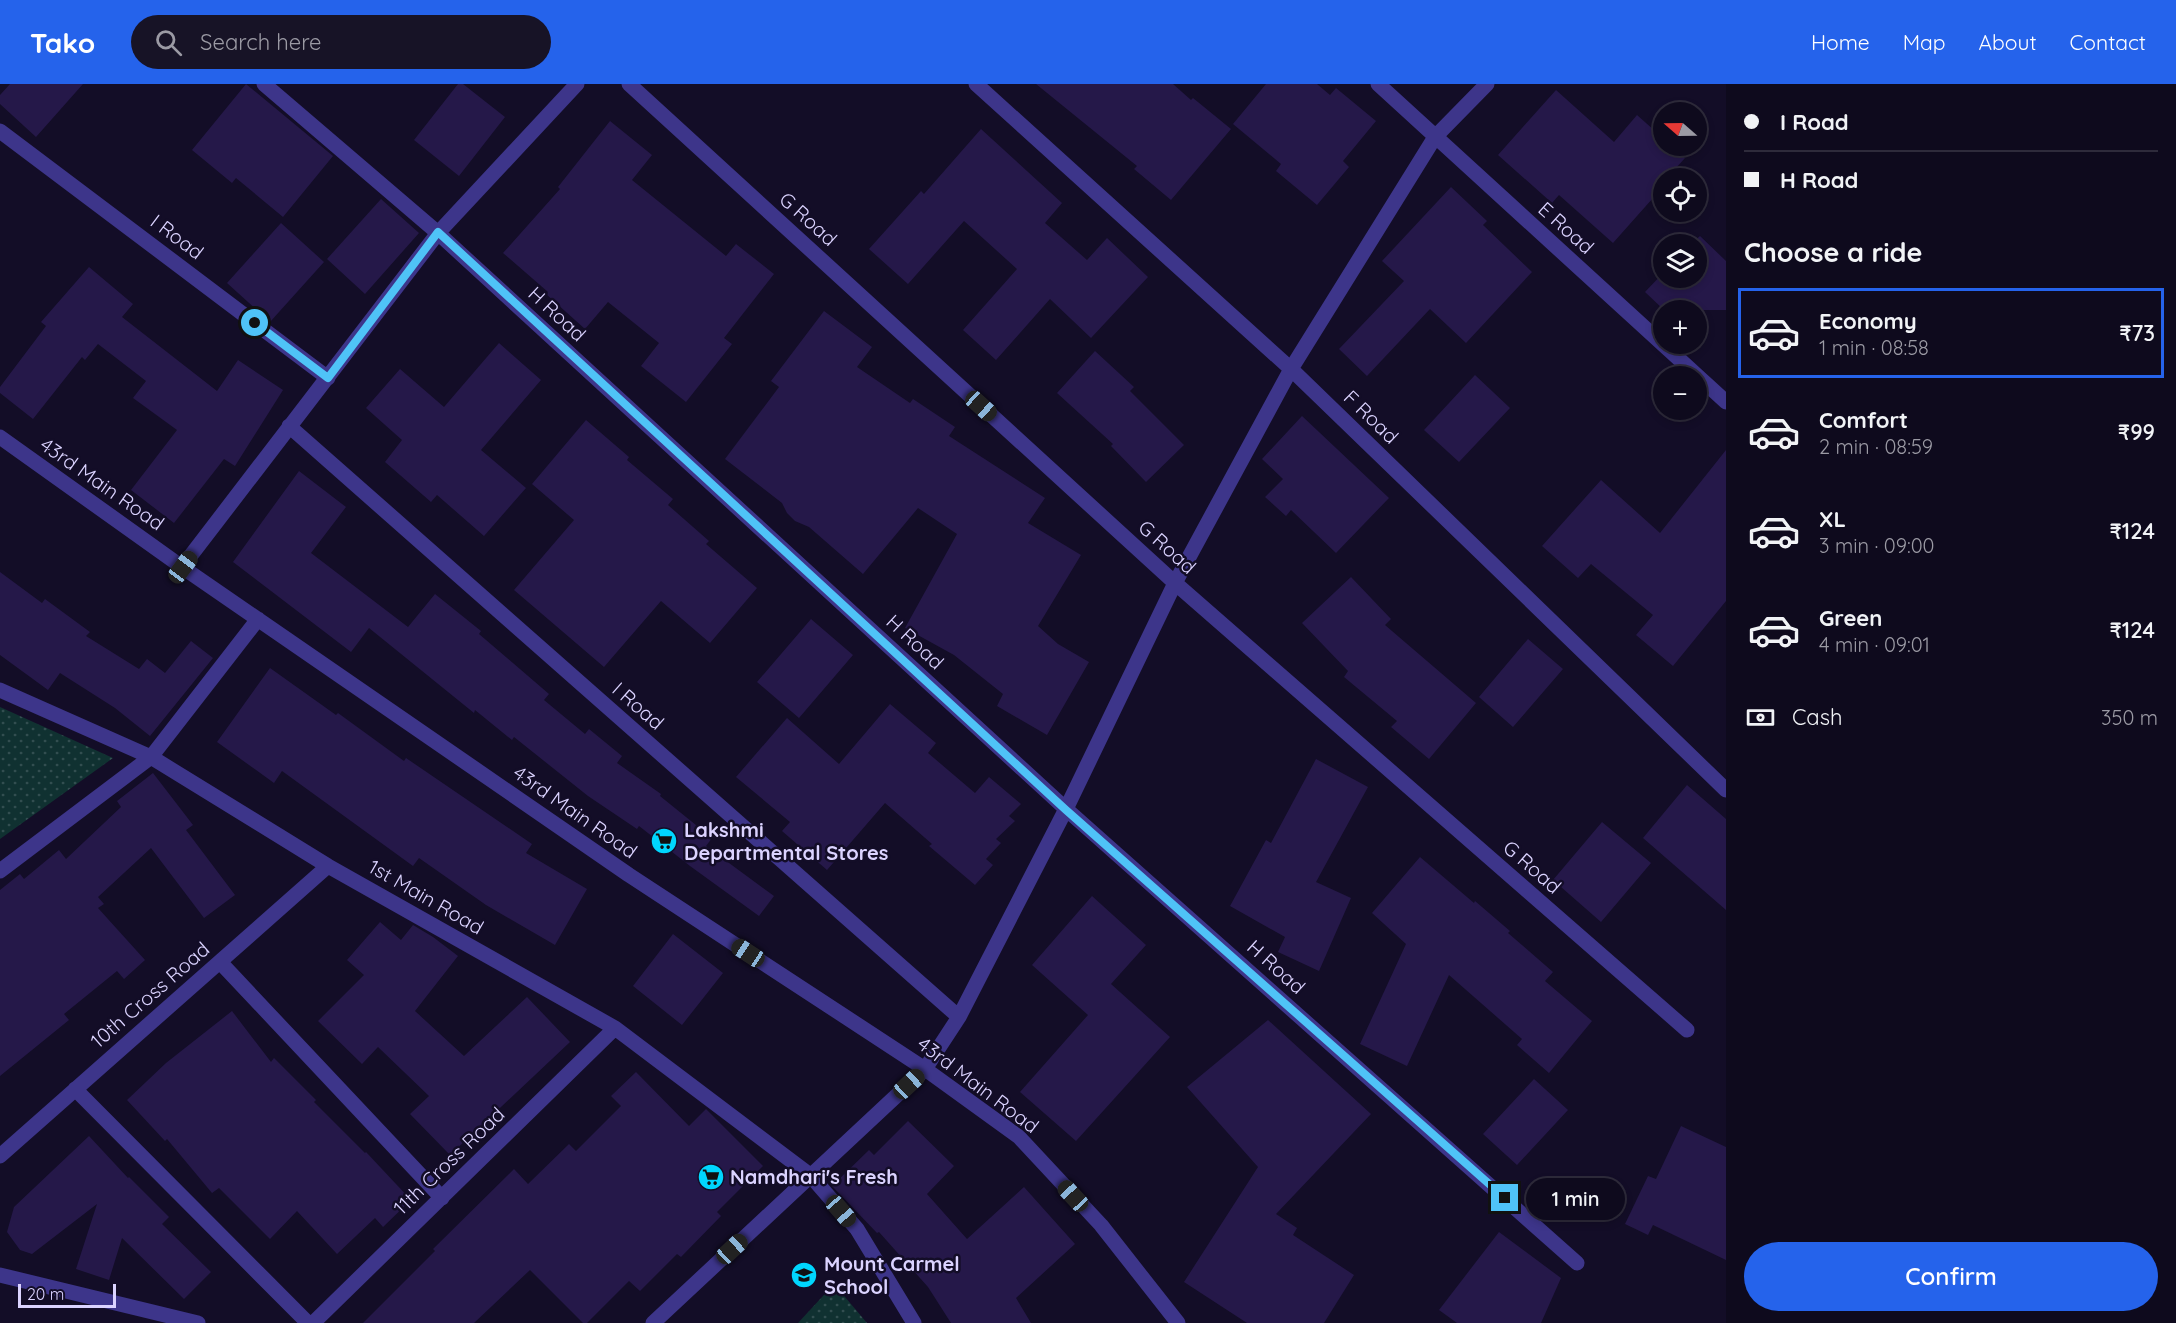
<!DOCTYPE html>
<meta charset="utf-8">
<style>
:root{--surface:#0e0a1d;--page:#171326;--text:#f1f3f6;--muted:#9b9aa4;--line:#2e2b3b;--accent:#2563eb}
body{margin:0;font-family:Quicksand,sans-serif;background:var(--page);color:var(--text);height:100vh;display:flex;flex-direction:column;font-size:22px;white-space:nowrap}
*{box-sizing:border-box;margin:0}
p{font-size:20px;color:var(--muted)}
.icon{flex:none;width:33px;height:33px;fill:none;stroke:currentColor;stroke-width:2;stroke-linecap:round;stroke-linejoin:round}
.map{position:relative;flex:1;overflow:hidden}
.details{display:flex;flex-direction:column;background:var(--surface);width:450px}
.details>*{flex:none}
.top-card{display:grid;align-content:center;height:132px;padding:0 18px;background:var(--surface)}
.needle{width:39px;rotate:290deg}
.tools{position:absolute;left:1653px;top:18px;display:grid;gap:12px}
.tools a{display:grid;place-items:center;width:54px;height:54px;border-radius:50%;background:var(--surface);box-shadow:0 3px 9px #0003,0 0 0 2px var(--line);font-size:30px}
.scale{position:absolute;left:18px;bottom:15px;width:98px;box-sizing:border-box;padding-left:6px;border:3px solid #dbd3ff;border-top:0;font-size:16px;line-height:21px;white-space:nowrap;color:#dbd3ff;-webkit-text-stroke:4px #130d27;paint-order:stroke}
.end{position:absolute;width:27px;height:27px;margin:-14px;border:8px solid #4fc3f7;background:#111;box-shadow:0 0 0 3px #111}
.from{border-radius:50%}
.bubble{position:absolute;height:42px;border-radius:21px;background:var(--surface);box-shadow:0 3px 9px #0003,0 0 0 2px var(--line);font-size:20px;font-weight:600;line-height:42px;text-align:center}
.car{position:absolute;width:18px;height:36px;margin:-18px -9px;border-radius:8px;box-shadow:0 0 4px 2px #0007;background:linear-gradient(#222 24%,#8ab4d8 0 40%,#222 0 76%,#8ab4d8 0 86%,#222 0)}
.top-card b{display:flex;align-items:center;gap:21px;height:57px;font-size:22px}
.top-card b+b{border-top:2px solid var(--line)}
.top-card i{width:15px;height:15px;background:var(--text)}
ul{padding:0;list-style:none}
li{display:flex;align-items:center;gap:18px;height:90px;margin:0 12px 9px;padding:0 6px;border:3px solid transparent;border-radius:0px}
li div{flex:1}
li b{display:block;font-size:22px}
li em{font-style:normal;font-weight:600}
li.active{border-color:var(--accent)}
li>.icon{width:54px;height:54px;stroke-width:1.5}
h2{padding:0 18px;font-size:27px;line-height:72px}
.pay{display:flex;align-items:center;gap:15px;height:66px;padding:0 18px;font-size:22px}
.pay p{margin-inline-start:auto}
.cta{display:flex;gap:12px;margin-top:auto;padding:12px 18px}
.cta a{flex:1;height:69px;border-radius:36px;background:var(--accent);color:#fff;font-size:24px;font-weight:600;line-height:69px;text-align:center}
header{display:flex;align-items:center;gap:36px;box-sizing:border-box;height:84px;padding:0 30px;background:var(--accent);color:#fff}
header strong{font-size:28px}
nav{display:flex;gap:33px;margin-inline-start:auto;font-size:21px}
.search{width:420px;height:54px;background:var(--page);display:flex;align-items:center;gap:15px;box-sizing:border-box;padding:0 21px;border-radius:33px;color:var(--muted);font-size:22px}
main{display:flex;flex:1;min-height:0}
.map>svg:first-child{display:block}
.grass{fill:url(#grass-dots)}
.building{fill:#251849}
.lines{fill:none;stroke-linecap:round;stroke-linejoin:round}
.minor{stroke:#3d358a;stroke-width:15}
.route{stroke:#4fc3f7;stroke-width:8}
.labels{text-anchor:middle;stroke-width:5;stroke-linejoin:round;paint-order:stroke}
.street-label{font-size:20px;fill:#dbd3ff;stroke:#130d27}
.poi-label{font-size:20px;font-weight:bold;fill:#dbd3ff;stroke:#130d27;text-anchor:start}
</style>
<header>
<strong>Tako</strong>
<div class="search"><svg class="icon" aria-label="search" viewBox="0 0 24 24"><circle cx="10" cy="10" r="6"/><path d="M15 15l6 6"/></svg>Search here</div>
<nav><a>Home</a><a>Map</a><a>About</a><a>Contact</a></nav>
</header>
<main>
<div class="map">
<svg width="1726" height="1239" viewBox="0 0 1726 1239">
<defs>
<pattern id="grass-dots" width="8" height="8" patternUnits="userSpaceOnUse" patternTransform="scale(1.5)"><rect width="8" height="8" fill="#103131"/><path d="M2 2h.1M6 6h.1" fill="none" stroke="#324e50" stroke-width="1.8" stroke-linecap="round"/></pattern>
</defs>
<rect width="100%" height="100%" fill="#130d27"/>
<path class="grass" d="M0 623 113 674 0 755Z
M834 1200 867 1239H798Z"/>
<path class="building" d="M10 0H83L36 53 0 20V11Z
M246 0 333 72 283 133 236 94 232 99 192 66Z
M458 0H463L505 33 459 92 414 56Z
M1036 0H1173L1191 16 1193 14 1231 45 1171 116 1134 85 1137 82Z
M1266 0H1317L1330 11 1336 4 1376 37 1343 77 1349 83 1317 121 1276 87 1281 80 1233 40Z
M1556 6 1614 58 1637 31 1664 55V62H1671L1685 74 1667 94H1664V99L1659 104 1661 105 1613 159 1559 111 1552 119 1498 71Z
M610 37 652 71 632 96 726 172 736 160 774 190 724 254 732 260 686 318 641 282 659 259 608 218 585 245 546 210 548 208 503 169 560 105 558 103Z
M981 45 1062 119 1045 139 1087 176 1107 154 1148 193 1091 254 1050 215 996 276 963 246 1017 185 964 137 908 200 869 165 921 107 924 110Z
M1451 103 1487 137 1483 141 1532 188 1466 259 1430 225 1367 292 1339 265 1404 197 1382 177Z
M381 115 419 149 365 210 327 175Z
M281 139 324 178 270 238 227 199Z
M1700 152 1726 177V226H1664L1645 208 1664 188V194H1696V160H1691Z
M89 183 133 220 122 233 217 307 238 276 283 306 235 382 224 375 174 439 131 406 177 346 133 314 146 297 98 260 85 276 82 273 33 335 0 309V303L46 242 41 238Z
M824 227 872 263 857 283 910 319 913 315 955 343 949 352 1045 414 1028 439 1081 471 1038 542 1058 560 1089 578 1047 651 997 622 1003 610 954 571 905 544 957 450 918 424 863 490 809 443 795 437 787 429 782 419 725 375 779 303 771 297Z
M499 259 541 296 481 366 526 404 484 452 437 411 431 418 385 378 402 356 366 324 400 285 444 323Z
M1095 267 1134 303 1130 307 1184 361 1146 398 1111 362 1113 360 1057 309Z
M1475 291 1510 324 1459 378 1424 346Z
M1302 332 1389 414 1336 469 1291 426 1286 432 1265 413 1283 395 1262 375Z
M586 336 629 373 627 376 673 415 668 421 709 457 706 460 757 504 710 559 661 517 604 583 514 506 574 436 532 400Z
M1726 366V517L1673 582 1636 551 1653 531 1591 480 1578 494 1542 462 1601 396 1660 449Z
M299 387 346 423 311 469 408 543 435 510 481 547 479 550 549 610 544 616 585 650 589 645 622 672 617 679 661 710 660 712 712 754 706 762 774 812 759 832 690 782 639 742 637 745 588 712 514 653 512 656 475 626 474 629 369 544 351 568 233 478Z
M0 488 42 519 45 515 90 548 86 552 139 585 147 575 165 589 191 557 213 574 150 652 115 624 60 589 48 606 0 571Z
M1351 493 1391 535 1385 541 1476 619 1429 675 1391 643 1397 637 1344 593 1348 587 1302 539Z
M811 535 853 571 799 634 757 598Z
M1528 555 1563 585 1513 643 1479 613Z
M270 584 336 631 338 629 404 677 406 674 532 760 526 769 587 805 555 861 486 821 419 774 413 782 282 687 274 699 217 658Z
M890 620 936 659 928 669 975 709 989 693 1021 720 1009 732 1015 737 996 755 1001 759 986 775 993 781 975 801 929 762 932 760 885 719 827 786 782 747 790 738 736 693 787 634 839 680Z
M1316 675 1368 703 1316 798 1351 814 1319 887 1278 868 1285 853 1230 822 1266 756 1271 759Z
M153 689 193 741 186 746 235 811 204 834 151 764 98 813 104 820 98 824 145 876 124 895 117 887 64 930 69 936 0 992V806L20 790 24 795 59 766 66 775 121 723 117 717Z
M1687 701 1726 735V826L1643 754Z
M1602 738 1651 779 1601 838 1553 796Z
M1420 773 1474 819 1475 817 1510 847 1508 849 1553 888 1545 897 1592 937 1549 989 1517 961 1522 955 1449 891 1407 982 1360 960 1406 860 1372 829Z
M1092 812 1146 861 1111 900 1170 953 1076 1057 1020 1008 1088 931 1032 881Z
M380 838 401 856 413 841 433 853 458 872 415 927 464 972 527 913 570 958 450 1071 410 1030 429 1012 378 963 362 980 318 937 364 891 347 876Z
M673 850 723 889 682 941 633 902Z
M232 927 271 978 274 974 316 1016 314 1018 365 1069 366 1068 411 1116 383 1143 375 1134 337 1170 297 1127 270 1155 219 1104 212 1109 167 1055 165 1057 127 1016 166 979Z
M1268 936 1371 1030 1276 1130 1297 1144 1293 1151 1354 1191 1324 1239H1247L1184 1198 1258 1083 1187 1003Z
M636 988 689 1042 706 1025 763 1082 717 1128 721 1132 681 1173 677 1170 640 1207 629 1197 587 1239H583L530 1186 474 1239H363L435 1167 433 1165 514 1085 528 1100 569 1060 576 1067 621 1022 611 1012Z
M1534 995 1568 1026 1517 1081 1483 1050Z
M908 1037 954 1082 927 1110 967 1155 1024 1103 1075 1160 1016 1214 1031 1239H951L928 1203 879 1148 877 1149 832 1102 869 1066 874 1071Z
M1681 1042 1726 1063V1176L1653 1141 1648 1151 1625 1140 1648 1092 1656 1095Z
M89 1052 128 1094 129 1093 169 1133 162 1140 211 1188 184 1215 122 1154 109 1196 76 1185 97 1120 32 1170 20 1166 7 1148 14 1123Z
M1499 1148 1561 1194 1541 1239H1457L1439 1226Z"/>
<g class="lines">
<path class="minor" d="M264 0 438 149 1066 725 1577 1179
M629 0 1175 499 1687 946
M976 0 1291 285 1726 706
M1378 0 1726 318
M0 47 328 294
M289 342 959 933
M0 353 182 483 629 791 925 985 1019 1053 1101 1141 1178 1239
M182 483 438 149 577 0
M0 606 151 673 328 782 615 944 810 1091 857 1145 914 1239
M0 787 151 673 258 535
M220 878 442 1114
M75 1005 308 1239
M0 1072 328 782
M0 1191 198 1239
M313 1239 615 944
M653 1239 925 985 959 933 1066 725 1175 499 1291 285 1435 53 1487 0"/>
</g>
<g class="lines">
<path class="route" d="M255 239 328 294 438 148 1066 726 1505 1114"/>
</g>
<defs>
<symbol id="supermarket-disc" viewBox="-11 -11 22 22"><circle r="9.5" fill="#00d6fe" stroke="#130d27"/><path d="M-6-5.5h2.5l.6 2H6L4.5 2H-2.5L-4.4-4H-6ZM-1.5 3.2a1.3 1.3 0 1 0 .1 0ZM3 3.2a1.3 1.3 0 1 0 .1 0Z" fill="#111"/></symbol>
<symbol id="school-disc" viewBox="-11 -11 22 22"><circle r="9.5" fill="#00d6fe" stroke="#130d27"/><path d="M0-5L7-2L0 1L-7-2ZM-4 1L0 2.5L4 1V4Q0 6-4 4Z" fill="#111"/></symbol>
</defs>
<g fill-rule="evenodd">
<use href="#supermarket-disc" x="649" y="742" width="30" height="30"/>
<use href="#supermarket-disc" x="696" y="1078" width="30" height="30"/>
<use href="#school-disc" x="789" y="1176" width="30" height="30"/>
</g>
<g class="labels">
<g class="street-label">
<text transform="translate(808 135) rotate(42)" y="7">G Road</text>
<text transform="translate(1566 144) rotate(42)" y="7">E Road</text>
<text transform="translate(177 153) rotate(37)" y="7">I Road</text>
<text transform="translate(557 230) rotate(43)" y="7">H Road</text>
<text transform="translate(1371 333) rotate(44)" y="7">F Road</text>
<text transform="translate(102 400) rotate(35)" y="7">43rd Main Road</text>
<text transform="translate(1167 463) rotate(42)" y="7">G Road</text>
<text transform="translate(915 558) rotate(43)" y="7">H Road</text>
<text transform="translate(638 622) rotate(41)" y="7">I Road</text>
<text transform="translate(575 728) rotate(35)" y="7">43rd Main Road</text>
<text transform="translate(1532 783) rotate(41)" y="7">G Road</text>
<text transform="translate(426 813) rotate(30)" y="7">1st Main Road</text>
<text transform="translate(1276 883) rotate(42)" y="7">H Road</text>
<text transform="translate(150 911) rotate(-41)" y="7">10th Cross Road</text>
<text transform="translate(978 1001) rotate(37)" y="7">43rd Main Road</text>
<text transform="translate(449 1077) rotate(-44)" y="7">11th Cross Road</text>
</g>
<g class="poi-label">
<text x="684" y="753">Lakshmi<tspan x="684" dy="23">Departmental Stores</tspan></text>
<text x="730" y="1100">Namdhari's Fresh</text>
<text x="824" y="1187">Mount Carmel<tspan x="824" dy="23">School</tspan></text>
</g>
</g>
</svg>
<div class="tools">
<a><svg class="needle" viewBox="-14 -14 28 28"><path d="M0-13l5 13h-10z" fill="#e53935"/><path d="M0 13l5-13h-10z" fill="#9b9aa4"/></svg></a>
<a><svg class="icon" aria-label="locate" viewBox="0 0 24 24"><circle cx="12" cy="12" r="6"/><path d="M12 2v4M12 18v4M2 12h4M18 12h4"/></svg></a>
<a><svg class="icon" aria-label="layers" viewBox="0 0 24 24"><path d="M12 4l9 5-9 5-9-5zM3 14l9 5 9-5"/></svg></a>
<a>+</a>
<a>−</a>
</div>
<div class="scale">20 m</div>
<i class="end from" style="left:255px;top:239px"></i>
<i class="end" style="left:1505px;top:1114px"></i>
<div class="bubble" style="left:1526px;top:1094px;width:99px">1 min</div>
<i class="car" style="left:981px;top:322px;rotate:132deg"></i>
<i class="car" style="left:183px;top:483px;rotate:37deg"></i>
<i class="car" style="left:748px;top:869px;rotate:303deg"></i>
<i class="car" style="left:909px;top:1000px;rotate:47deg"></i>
<i class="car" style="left:1073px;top:1112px;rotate:317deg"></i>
<i class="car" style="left:841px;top:1127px;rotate:139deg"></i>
<i class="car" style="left:732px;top:1165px;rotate:47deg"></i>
</div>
<section class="details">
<div class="top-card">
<b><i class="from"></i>I Road</b>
<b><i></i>H Road</b>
</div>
<h2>Choose a ride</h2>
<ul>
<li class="active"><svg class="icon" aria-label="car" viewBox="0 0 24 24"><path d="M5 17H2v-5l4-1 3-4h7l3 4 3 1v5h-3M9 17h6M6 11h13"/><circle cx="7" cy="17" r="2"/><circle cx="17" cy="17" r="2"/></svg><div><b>Economy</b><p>1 min · 08:58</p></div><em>₹73</em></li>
<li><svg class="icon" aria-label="car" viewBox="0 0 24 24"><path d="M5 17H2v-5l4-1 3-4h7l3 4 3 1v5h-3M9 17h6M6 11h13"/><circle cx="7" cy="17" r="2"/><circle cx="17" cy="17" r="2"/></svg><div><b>Comfort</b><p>2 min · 08:59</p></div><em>₹99</em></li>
<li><svg class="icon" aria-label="car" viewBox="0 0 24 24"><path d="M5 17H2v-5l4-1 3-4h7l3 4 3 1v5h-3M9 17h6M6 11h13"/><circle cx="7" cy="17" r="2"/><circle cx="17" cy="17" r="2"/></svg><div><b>XL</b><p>3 min · 09:00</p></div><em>₹124</em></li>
<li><svg class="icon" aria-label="car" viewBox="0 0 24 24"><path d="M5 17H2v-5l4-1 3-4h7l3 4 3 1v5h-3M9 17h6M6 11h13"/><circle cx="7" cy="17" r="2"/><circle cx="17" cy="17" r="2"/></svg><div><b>Green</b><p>4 min · 09:01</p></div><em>₹124</em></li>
</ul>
<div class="pay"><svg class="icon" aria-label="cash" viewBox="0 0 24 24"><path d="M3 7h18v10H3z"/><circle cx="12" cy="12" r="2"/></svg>Cash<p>350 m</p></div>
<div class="cta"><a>Confirm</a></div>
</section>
</main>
